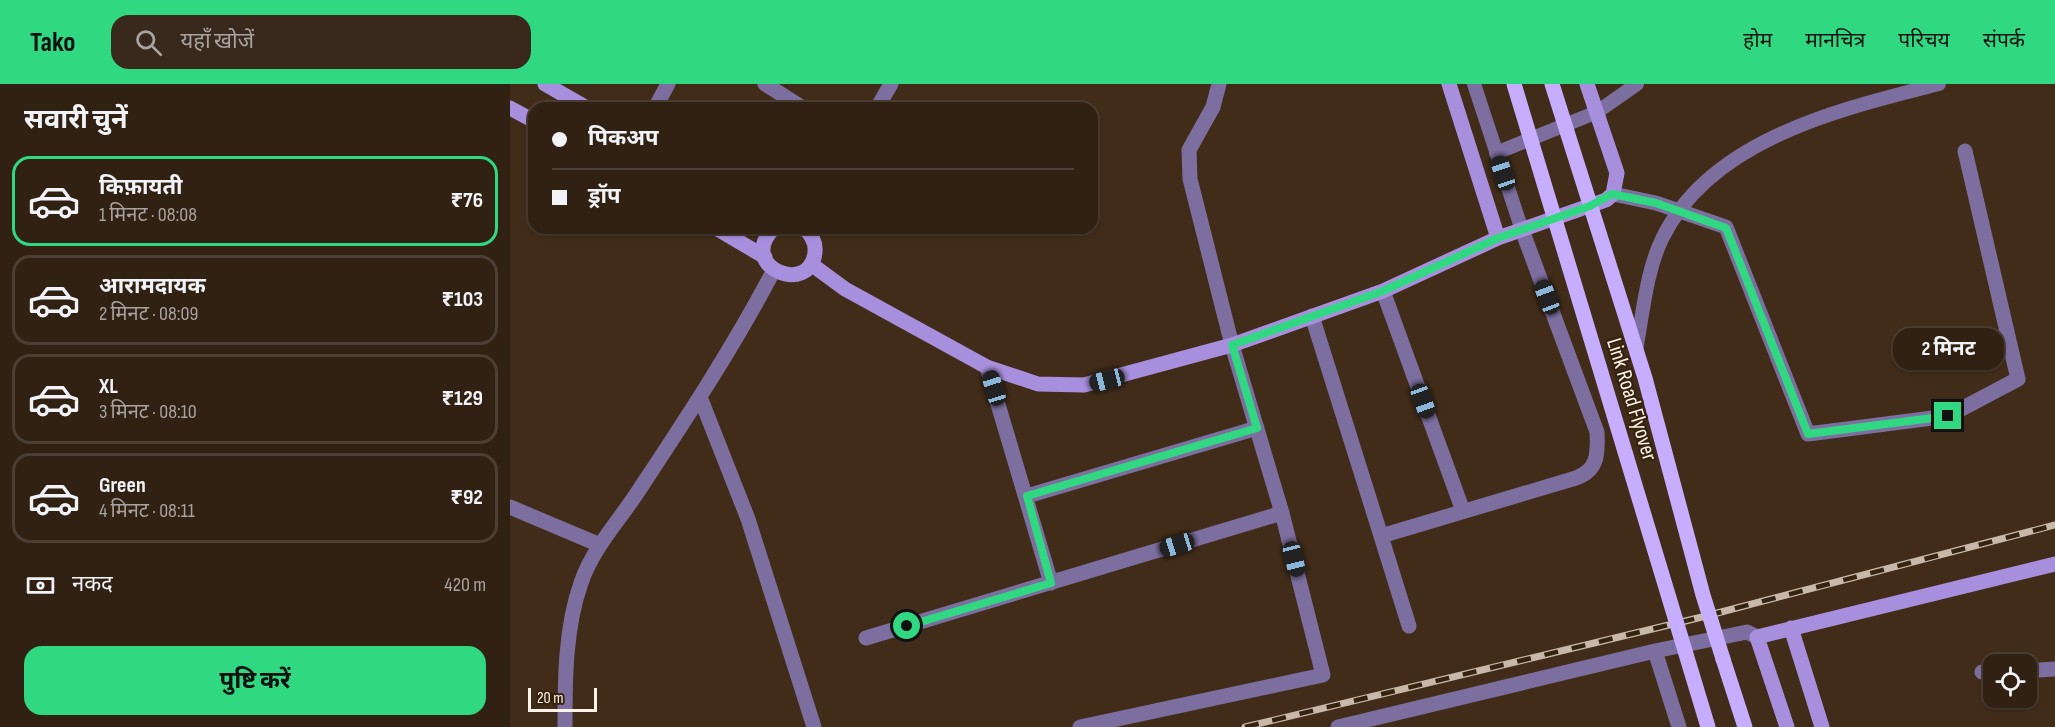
<!DOCTYPE html>
<html lang="hi">
<meta charset="utf-8">
<style>
:root{--surface:#302113;--page:#38291c;--text:#f1f3f6;--muted:#a8a3a0;--line:#4b3e33;--accent:#31d882}
body{margin:0;font-family:"Sofia Sans Condensed","Noto Sans Devanagari",sans-serif;background:var(--page);color:var(--text);height:100vh;display:flex;flex-direction:column;font-size:22px;white-space:nowrap}
*{box-sizing:border-box;margin:0}
p{font-size:20px;color:var(--muted)}
.icon{flex:none;width:33px;height:33px;fill:none;stroke:currentColor;stroke-width:2;stroke-linecap:round;stroke-linejoin:round}
.map{position:relative;flex:1;overflow:hidden}
.side{display:flex;flex-direction:column;background:var(--surface);width:510px}
.side>*{flex:none}
.banner{position:absolute;left:18px;top:18px;width:570px;height:132px;border-radius:18px;box-shadow:0 2px 4px #0004,0 0 0 2px var(--line);display:grid;align-content:center;height:132px;padding:0 24px;background:var(--surface)}
.buttons{position:absolute;left:1473px;top:570px;display:grid;gap:12px}
.buttons a{display:grid;place-items:center;width:54px;height:54px;border-radius:12px;background:var(--surface);box-shadow:0 2px 4px #0004,0 0 0 2px var(--line);font-size:30px}
.scale{position:absolute;left:18px;bottom:15px;width:69px;box-sizing:border-box;padding-left:6px;border:3px solid #fff2e6;border-top:0;font-size:16px;line-height:21px;white-space:nowrap;color:#fff2e6;-webkit-text-stroke:4px #35220f;paint-order:stroke}
.end{position:absolute;width:27px;height:27px;margin:-14px;border:8px solid #31d882;background:#111;box-shadow:0 0 0 3px #111}
.from{border-radius:50%}
.bubble{position:absolute;height:42px;border-radius:18px;background:var(--surface);box-shadow:0 2px 4px #0004,0 0 0 2px var(--line);font-size:20px;font-weight:700;line-height:42px;text-align:center}
.car{position:absolute;width:18px;height:36px;margin:-18px -9px;border-radius:8px;box-shadow:0 0 4px 2px #0007;background:linear-gradient(#222 24%,#8ab4d8 0 40%,#222 0 76%,#8ab4d8 0 86%,#222 0)}
.banner b{display:flex;align-items:center;gap:21px;height:57px;font-size:22px}
.banner b+b{border-top:2px solid var(--line)}
.banner i{width:15px;height:15px;background:var(--text)}
ul{padding:0;list-style:none}
li{display:flex;align-items:center;gap:18px;height:90px;margin:0 12px 9px;padding:0 12px;border:3px solid var(--line);border-radius:18px}
li div{flex:1}
li b{display:block;font-size:22px}
li em{font-style:normal;font-weight:700}
li.active{border-color:var(--accent)}
li>.icon{width:54px;height:54px;stroke-width:1.5}
h2{padding:0 24px;font-size:27px;line-height:72px}
.pay{display:flex;align-items:center;gap:15px;height:66px;padding:0 24px;font-size:22px}
.pay p{margin-inline-start:auto}
.action{display:flex;gap:12px;margin-top:auto;padding:12px 24px}
.action a{flex:1;height:69px;border-radius:18px;background:var(--accent);color:#111;font-size:24px;font-weight:700;line-height:69px;text-align:center}
header{display:flex;align-items:center;gap:36px;box-sizing:border-box;height:84px;padding:0 30px;background:var(--accent);color:#111}
header strong{font-size:28px}
nav{display:flex;gap:33px;margin-inline-start:auto;font-size:21px}
.search{width:420px;height:54px;background:var(--page);display:flex;align-items:center;gap:15px;box-sizing:border-box;padding:0 21px;border-radius:18px;color:var(--muted);font-size:22px}
main{display:flex;flex:1;min-height:0}
.map>svg:first-child{display:block}
.lines{fill:none;stroke-linecap:round;stroke-linejoin:round}
.lane{stroke:#7c6e9f;stroke-width:14}
.street{stroke:#7c6e9f;stroke-width:15}
.secondary{stroke:#a78fdd;stroke-width:15}
.primary{stroke:#c6adfe;stroke-width:15}
.rail-casing{stroke:#c7b8aa;stroke-width:7}
.rail{stroke:#35220f;stroke-width:4.5;stroke-dasharray:14;stroke-linecap:butt}
.lane-bridge{stroke:#7c6e9f;stroke-width:14}
.primary-bridge{stroke:#c6adfe;stroke-width:15}
.route{stroke:#31d882;stroke-width:8}
.labels{text-anchor:middle;stroke-width:4.5;stroke-linejoin:round;paint-order:stroke}
.street-label{font-size:22px;fill:#fff2e6;stroke:#35220f}
</style>
<header>
<strong>Tako</strong>
<div class="search"><svg class="icon" aria-label="search" viewBox="0 0 24 24"><circle cx="10" cy="10" r="6"/><path d="M15 15l6 6"/></svg>यहाँ खोजें</div>
<nav><a>होम</a><a>मानचित्र</a><a>परिचय</a><a>संपर्क</a></nav>
</header>
<main>
<section class="side">
<h2>सवारी चुनें</h2>
<ul>
<li class="active"><svg class="icon" aria-label="car" viewBox="0 0 24 24"><path d="M5 17H2v-5l4-1 3-4h7l3 4 3 1v5h-3M9 17h6M6 11h13"/><circle cx="7" cy="17" r="2"/><circle cx="17" cy="17" r="2"/></svg><div><b>किफ़ायती</b><p>1 मिनट · 08:08</p></div><em>₹76</em></li>
<li><svg class="icon" aria-label="car" viewBox="0 0 24 24"><path d="M5 17H2v-5l4-1 3-4h7l3 4 3 1v5h-3M9 17h6M6 11h13"/><circle cx="7" cy="17" r="2"/><circle cx="17" cy="17" r="2"/></svg><div><b>आरामदायक</b><p>2 मिनट · 08:09</p></div><em>₹103</em></li>
<li><svg class="icon" aria-label="car" viewBox="0 0 24 24"><path d="M5 17H2v-5l4-1 3-4h7l3 4 3 1v5h-3M9 17h6M6 11h13"/><circle cx="7" cy="17" r="2"/><circle cx="17" cy="17" r="2"/></svg><div><b>XL</b><p>3 मिनट · 08:10</p></div><em>₹129</em></li>
<li><svg class="icon" aria-label="car" viewBox="0 0 24 24"><path d="M5 17H2v-5l4-1 3-4h7l3 4 3 1v5h-3M9 17h6M6 11h13"/><circle cx="7" cy="17" r="2"/><circle cx="17" cy="17" r="2"/></svg><div><b>Green</b><p>4 मिनट · 08:11</p></div><em>₹92</em></li>
</ul>
<div class="pay"><svg class="icon" aria-label="cash" viewBox="0 0 24 24"><path d="M3 7h18v10H3z"/><circle cx="12" cy="12" r="2"/></svg>नकद<p>420 m</p></div>
<div class="action"><a>पुष्टि करें</a></div>
</section>
<div class="map">
<svg width="1545" height="643" viewBox="0 0 1545 643">
<rect width="100%" height="100%" fill="#402c19"/>
<g class="lines">
<path class="lane" d="M964 0 1012 146
M986 69 1087 28 1127 0"/>
<path class="street" d="M255 0 293 24
M145 24 158 0
M367 24 381 0
M1103 110 1146 119 1216 143 1298 350 1438 332 1508 295 1455 67
M873 207 953 427
M802 232 871 452
M477 283 541 499
M190 313 238 435 304 643
M517 412 747 344
M0 423 90 461
M899 542 871 452 1066 394C1088 386 1088 370 1087 348L1012 146
M356 554 772 429
M1145 567 1237 548 1247 553
M1516 587 1545 585
M1472 588H1484
M55 643C55 596 55 544 71 499 83 463 111 435 131 403 178 332 224 262 264 186
M570 643 813 591 772 429 722 261 680 95 679 66 703 23 709 0
M828 643 1145 567 1169 643"/>
<path class="secondary" d="M35 0 77 24
M939 0 988 154
M0 24 24 37
M206 144 255 173
M264 144C225 183 301 213 305 168 306 158 302 151 294 144
M301 180 335 205 477 283 528 300 574 301 722 261 873 207 988 154 1096 116 1103 110 1107 89 1077 0
M1281 544 1312 643
M1277 643 1247 553 1545 480"/>
<path class="primary" d="M1213 575 1235 643"/>
<defs>
<path id="rail" d="M735 643 1192 533 1545 441"/>
</defs>
<use href="#rail" class="rail-casing"/>
<use href="#rail" class="rail"/>
<path class="lane-bridge" d="M1126 266C1133 230 1136 188 1152 155 1200 55 1331 25 1429 0"/>
<path class="primary-bridge" d="M1004 0 1198 643
M1042 0 1135 294 1193 511 1213 575"/>
</g>
<g class="lines">
<path class="route" d="M397 542 541 499 517 412 747 344 722 261 873 207 988 154 1080 122 1102 110 1146 119 1216 144 1298 350 1438 332"/>
</g>
<g class="labels">
<g class="street-label">
<text transform="translate(1123 315) rotate(73)" y="8">Link Road Flyover</text>
</g>
</g>
</svg>
<div class="buttons">
<a><svg class="icon" aria-label="locate" viewBox="0 0 24 24"><circle cx="12" cy="12" r="6"/><path d="M12 2v4M12 18v4M2 12h4M18 12h4"/></svg></a>
</div>
<div class="scale">20 m</div>
<i class="end from" style="left:397px;top:542px"></i>
<i class="end" style="left:1438px;top:332px"></i>
<div class="bubble" style="left:1383px;top:244px;width:111px">2 मिनट</div>
<i class="car" style="left:993px;top:89px;rotate:341deg"></i>
<i class="car" style="left:1037px;top:213px;rotate:339deg"></i>
<i class="car" style="left:597px;top:296px;rotate:256deg"></i>
<i class="car" style="left:484px;top:304px;rotate:343deg"></i>
<i class="car" style="left:913px;top:317px;rotate:160deg"></i>
<i class="car" style="left:667px;top:461px;rotate:253deg"></i>
<i class="car" style="left:784px;top:475px;rotate:166deg"></i>
<div class="banner">
<b><i class="from"></i>पिकअप</b>
<b><i></i>ड्रॉप</b>
</div>
</div>
</main>
